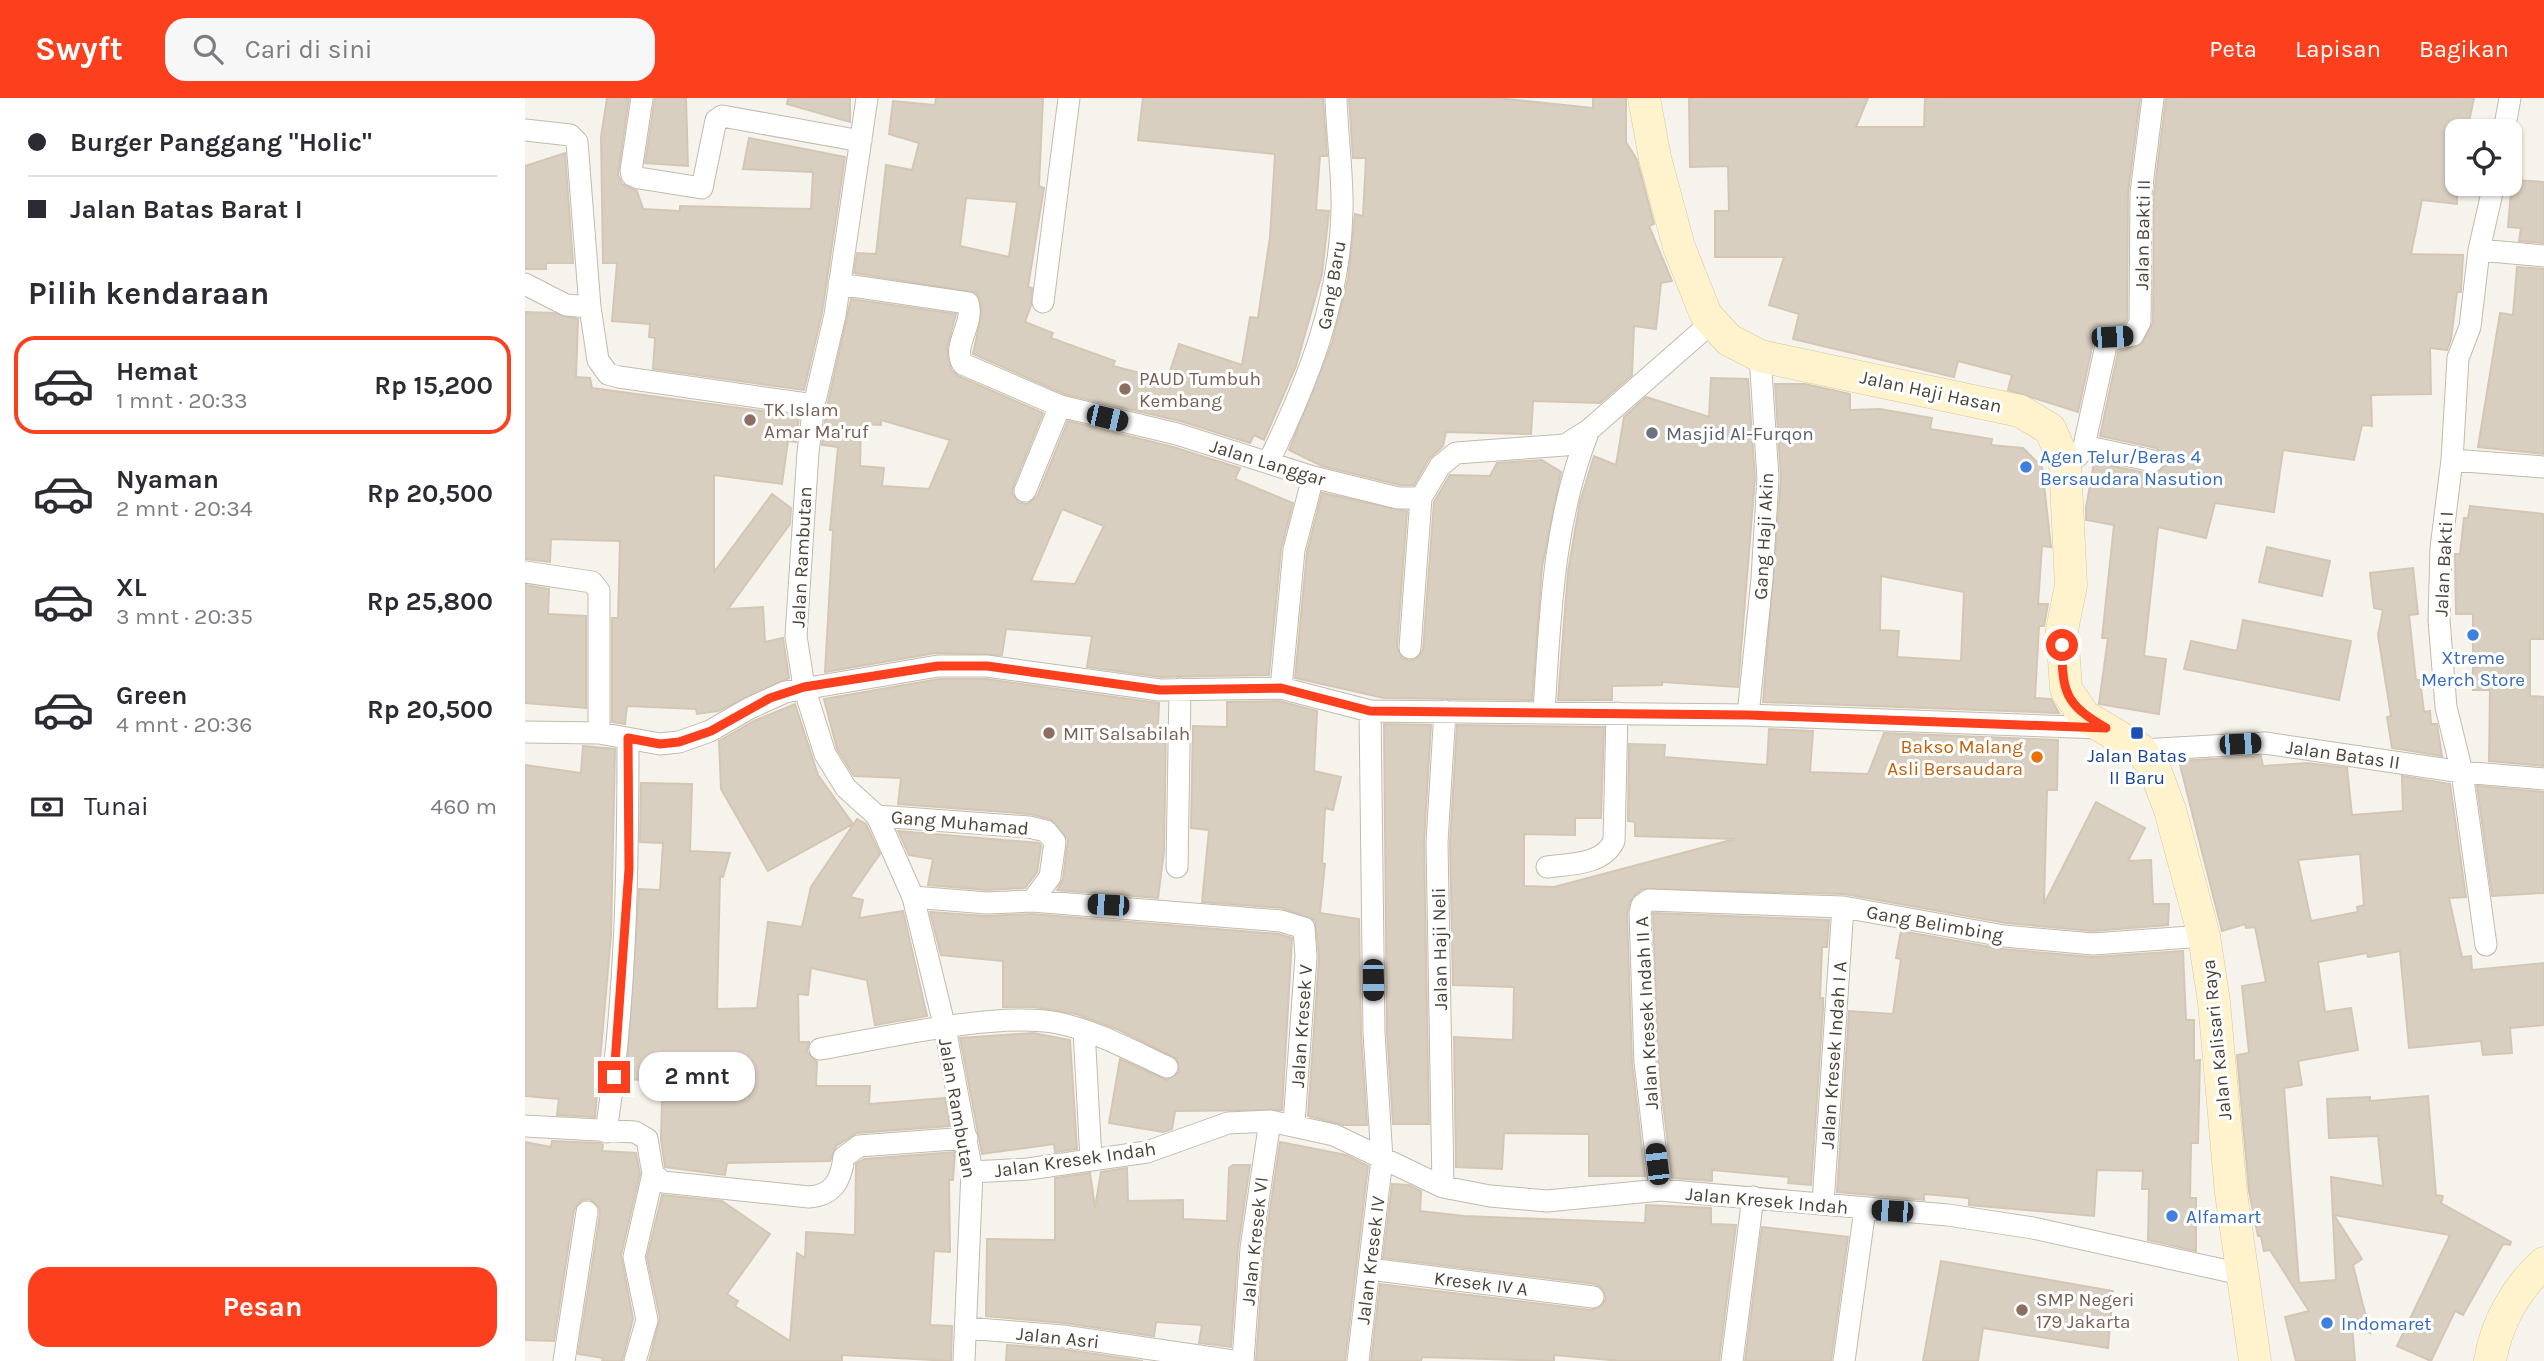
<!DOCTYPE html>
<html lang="id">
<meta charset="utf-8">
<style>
:root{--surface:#fff;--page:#f7f7f7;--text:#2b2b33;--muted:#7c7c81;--line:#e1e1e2;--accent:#fc3f1d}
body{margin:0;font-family:Karla,sans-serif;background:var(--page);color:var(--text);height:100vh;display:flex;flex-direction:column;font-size:26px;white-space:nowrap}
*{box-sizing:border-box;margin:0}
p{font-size:23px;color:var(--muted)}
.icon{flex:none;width:38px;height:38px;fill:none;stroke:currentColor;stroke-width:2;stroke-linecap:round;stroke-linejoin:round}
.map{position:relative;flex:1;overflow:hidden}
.drawer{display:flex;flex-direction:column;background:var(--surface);width:525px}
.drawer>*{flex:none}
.banner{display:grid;align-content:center;height:154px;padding:0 28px;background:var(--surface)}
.tools{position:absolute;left:1920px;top:21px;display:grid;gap:14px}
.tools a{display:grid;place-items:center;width:77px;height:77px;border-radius:14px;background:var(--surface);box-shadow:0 2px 5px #0004;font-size:35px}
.end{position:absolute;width:32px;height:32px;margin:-16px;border:9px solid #fc3f1d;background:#fff;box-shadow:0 0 0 4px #fff}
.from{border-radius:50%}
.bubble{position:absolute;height:49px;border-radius:21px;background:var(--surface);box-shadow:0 2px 5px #0004;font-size:23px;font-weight:700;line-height:49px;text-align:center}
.car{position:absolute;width:21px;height:42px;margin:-21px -10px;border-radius:9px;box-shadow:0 0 5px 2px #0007;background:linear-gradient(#222 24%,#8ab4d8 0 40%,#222 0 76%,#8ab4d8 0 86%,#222 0)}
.banner b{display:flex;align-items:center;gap:24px;height:66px;font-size:26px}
.banner b+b{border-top:2px solid var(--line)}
.banner i{width:18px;height:18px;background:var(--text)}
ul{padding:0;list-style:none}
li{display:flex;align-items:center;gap:21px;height:98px;margin:0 14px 10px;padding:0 14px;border:4px solid transparent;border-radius:21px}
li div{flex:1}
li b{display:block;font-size:26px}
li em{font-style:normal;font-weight:700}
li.current{border-color:var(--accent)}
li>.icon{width:63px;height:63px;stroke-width:1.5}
h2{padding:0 28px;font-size:32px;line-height:84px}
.pay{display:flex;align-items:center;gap:18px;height:77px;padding:0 28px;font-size:26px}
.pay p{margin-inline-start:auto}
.button{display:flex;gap:14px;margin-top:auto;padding:14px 28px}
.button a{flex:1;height:80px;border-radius:21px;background:var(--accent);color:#fff;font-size:28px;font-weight:700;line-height:80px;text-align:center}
header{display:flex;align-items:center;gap:42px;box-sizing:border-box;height:98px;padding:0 35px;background:var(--accent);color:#fff}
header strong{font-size:33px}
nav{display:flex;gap:38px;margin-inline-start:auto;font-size:24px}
.search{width:490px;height:63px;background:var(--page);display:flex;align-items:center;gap:18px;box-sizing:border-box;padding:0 24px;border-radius:21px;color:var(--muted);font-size:26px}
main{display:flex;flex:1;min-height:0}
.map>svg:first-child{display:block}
.building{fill:#d8cfc1;stroke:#d3c7b4;stroke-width:2;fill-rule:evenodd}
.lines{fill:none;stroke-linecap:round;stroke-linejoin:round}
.street-casing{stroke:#c2bbae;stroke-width:23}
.secondary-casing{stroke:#d6c79b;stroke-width:33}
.street{stroke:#fff;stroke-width:21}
.secondary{stroke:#fff3cd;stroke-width:32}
.route{stroke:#fc3f1d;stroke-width:9}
.education-dot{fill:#8d6e63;stroke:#fff;stroke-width:2.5}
.worship-dot{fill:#6b7280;stroke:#fff;stroke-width:2.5}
.shop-dot{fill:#3f7fe0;stroke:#fff;stroke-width:2.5}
.transit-dot{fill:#1a4fb4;stroke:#fff;stroke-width:2.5}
.food-dot{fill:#e8710a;stroke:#fff;stroke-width:2.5}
.labels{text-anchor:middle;stroke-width:6;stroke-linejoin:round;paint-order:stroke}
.street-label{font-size:19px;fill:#4b4439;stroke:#fff}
.education-label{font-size:19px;fill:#785e54;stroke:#fff;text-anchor:start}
.worship-label{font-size:19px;fill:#5b616d;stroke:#fff;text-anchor:start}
.shop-label{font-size:19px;fill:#366cbe;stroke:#fff;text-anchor:start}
.food-label{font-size:19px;fill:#c56008;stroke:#fff;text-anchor:end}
.transit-label{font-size:19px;fill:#164399;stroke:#fff}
</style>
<header>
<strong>Swyft</strong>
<div class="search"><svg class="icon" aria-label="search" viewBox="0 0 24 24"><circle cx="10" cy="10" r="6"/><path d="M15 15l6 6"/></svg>Cari di sini</div>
<nav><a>Peta</a><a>Lapisan</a><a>Bagikan</a></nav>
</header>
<main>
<section class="drawer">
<div class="banner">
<b><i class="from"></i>Burger Panggang &quot;Holic&quot;</b>
<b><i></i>Jalan Batas Barat I</b>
</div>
<h2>Pilih kendaraan</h2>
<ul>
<li class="current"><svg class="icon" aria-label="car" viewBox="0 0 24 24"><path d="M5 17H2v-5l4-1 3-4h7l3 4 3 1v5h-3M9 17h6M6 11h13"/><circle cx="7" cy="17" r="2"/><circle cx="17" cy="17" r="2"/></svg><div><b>Hemat</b><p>1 mnt · 20:33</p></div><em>Rp 15,200</em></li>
<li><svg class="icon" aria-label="car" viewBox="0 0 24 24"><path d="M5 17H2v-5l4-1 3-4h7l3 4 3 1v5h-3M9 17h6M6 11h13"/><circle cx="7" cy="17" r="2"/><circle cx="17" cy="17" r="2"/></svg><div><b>Nyaman</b><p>2 mnt · 20:34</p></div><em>Rp 20,500</em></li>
<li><svg class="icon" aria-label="car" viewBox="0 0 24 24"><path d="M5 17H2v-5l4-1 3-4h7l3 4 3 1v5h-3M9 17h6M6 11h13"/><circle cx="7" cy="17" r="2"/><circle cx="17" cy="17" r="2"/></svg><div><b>XL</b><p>3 mnt · 20:35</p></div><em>Rp 25,800</em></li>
<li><svg class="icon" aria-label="car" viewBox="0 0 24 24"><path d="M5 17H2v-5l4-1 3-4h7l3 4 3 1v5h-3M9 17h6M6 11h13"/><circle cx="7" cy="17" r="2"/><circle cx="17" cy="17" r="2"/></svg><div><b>Green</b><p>4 mnt · 20:36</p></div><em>Rp 20,500</em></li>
</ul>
<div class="pay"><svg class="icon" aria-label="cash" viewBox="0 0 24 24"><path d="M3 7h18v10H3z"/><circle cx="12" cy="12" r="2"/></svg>Tunai<p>460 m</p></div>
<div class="button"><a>Pesan</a></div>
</section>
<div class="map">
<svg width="2019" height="1263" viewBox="0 0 2019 1263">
<rect width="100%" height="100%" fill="#f6f3ec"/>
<path class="building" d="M82 0H104L93 76 97 86 112 93 118 111 155 113V108L286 111 288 74 218 71 224 40 320 59 297 215 279 292 128 271 130 240 124 239 125 226 87 223 92 165H78L76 39Z
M130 0H161L163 68 120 65Z
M263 0H325V24L262 6Z
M411 0H518L514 88 519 90 503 189 507 190 506 207 500 224 528 235 526 240 590 263 588 268 642 282 654 246 717 267 725 219 733 220 745 139 750 56 613 42 618 0H798L802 58H795L791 112 804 113 797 176 771 268 739 342 729 337 725 345 655 323 539 296 448 256 457 214 452 195 329 175 332 155 351 156 361 67 387 72 394 45 364 36 368 3 410 7ZM441 100 492 104 484 159 435 148Z
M824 0H972L1068 10V0H1101V44L1112 62 1129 126 1124 128 1147 183 1136 185 1131 231 1109 228 1107 277 1075 305 1008 303 1006 336 921 334 918 348 904 361 889 387H875L797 368 764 352 807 245 823 181 830 116 838 118 841 60H828Z
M1164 0H1343L1331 29H1399L1400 0H1615L1603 95 1602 221 1599 226 1573 233 1569 240 1553 314 1483 292 1487 277 1433 263 1429 279 1268 241 1274 216 1244 207 1259 159H1190V113H1204L1203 68 1165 69Z
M1641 0H1949L1942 33H1932V106L1897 102 1886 156 1938 157 1936 194H1932L1926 241 1922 252 1905 250 1906 296 1846 297 1847 328 1837 327 1829 362 1758 352 1749 414 1690 405 1681 440 1633 429 1619 558 1641 561 1634 616 1574 606 1583 540H1577L1589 427 1561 422V410L1569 364 1626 376 1637 372 1641 365 1640 358 1631 350 1575 338 1593 254 1616 247 1628 225 1629 96Z
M40 55 48 165H21V171H0V68Z
M1987 82 2019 84V145L1994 143 1996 130 1983 129Z
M1992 169 2019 171V356L1953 349 1975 215 1988 217Z
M326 201 431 216 422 250 426 272 433 278 518 315 488 389 487 395 494 405 502 406 512 399 543 323 648 349 715 370 710 381 768 405 756 451 744 577 636 579 562 569 567 538 481 531 477 557 411 555 300 574 308 432H305L313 349 297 347 302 309ZM356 322 425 342 404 391 357 388 359 370 335 368 336 326 356 327ZM537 411 579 428 550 486 506 483Z
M0 214 28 215 53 221 51 279 65 280 67 290 274 318 271 344 263 343 257 386 189 377V474L247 396 266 410 265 426 203 511 238 509 240 544 258 540 264 580 193 613 172 616 171 611 102 608 100 626 87 624V520H93L95 443 26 441 25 464 0 461Z
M1186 280 1223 281 1230 380 1213 589 1137 584V587L1087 588V602H1033L1043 473 1055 404 1069 358 1091 367 1099 319 1121 299 1184 319Z
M1250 286H1280L1325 296V312L1355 311 1407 320 1405 331 1467 341 1466 347 1498 350 1517 369 1526 449 1517 448 1513 506H1523L1519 528H1514L1510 600 1526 601 1534 615 1238 604 1256 381ZM1356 478 1439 494 1436 563 1372 559 1374 533 1355 532Z
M1017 362 1036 374 1017 469 1007 602 859 600 770 580 782 454 797 395 882 413 872 549 877 560 885 563 891 561 898 552 909 404 925 377 965 378 972 365Z
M1945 408 2019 416V541H2005V598L2019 599V668L1964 663 1965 592H1948V516H1931L1930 456H1935L1939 420H1943Z
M1742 449 1805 463 1797 498 1734 484Z
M1888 470 1893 516 1884 517 1891 582H1895L1899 614 1905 613 1906 626H1912L1917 658 1867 650 1862 619 1866 618 1853 537 1858 512 1849 510 1845 475Z
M0 487 24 491 23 516 61 518V610L0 605Z
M1718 522 1826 543 1814 602 1659 571 1666 543 1712 553Z
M414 581H461L634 605 633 627 641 628 639 754 633 800 532 792 538 781 543 741 525 721 505 716 373 706 376 680 329 678 312 651 299 601Z
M754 603 792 613 789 673 816 679 808 712 800 710 797 765 800 766 795 815 834 821 836 935 842 1027H818L783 1018 794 859 790 822 757 810 677 804 684 732 666 730 668 628 702 629V604Z
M270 606 293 677 328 726 243 773 196 691 194 643 229 623Z
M859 626 906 627 899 744 904 1026H868L862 934Z
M932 627 1079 629 1076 720H1050V737L999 736V788L1029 789 1210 741 1110 738V724L1103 723 1104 646 1140 647 1139 659 1242 667 1244 631 1288 633 1285 674 1343 676 1359 635 1533 642 1532 692H1522L1519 806 1571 704 1620 730 1603 763 1626 762 1628 806H1644L1643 827 1568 833 1481 825 1319 796 1117 791 1105 803 1102 815 1107 964 1120 1078H1064V1036L979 1035 977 1071 931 1069 929 939 988 942 989 889 928 887 925 744Z
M58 648 90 651 86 837 70 1019 32 1017 34 1001 0 998V667L56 675Z
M1736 658 1738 668 1783 665 1822 670 1827 717 1878 713 1877 678 1925 686 1941 799 1924 800 1937 859 1946 858 1947 872 2019 865V927L1985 930 1987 955 1958 957 1956 943 1884 950 1875 853 1843 859 1842 855 1793 864 1800 914 1826 910 1833 952 1773 963 1777 987 1759 990 1774 1185 1811 1182 1806 1079 1858 1088 1853 1038 1804 1040 1802 1001 1845 999V1003L1903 998 1911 1097 1918 1098 1916 1105 1986 1144 1985 1147 1978 1146 1938 1217 1930 1213 1906 1263 1872 1248 1925 1137 1809 1117 1837 1161 1828 1167 1845 1235 1827 1227 1830 1263H1771L1760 1219 1784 1213 1745 1152 1739 1153 1736 1138H1733L1724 1093 1712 957 1724 955 1717 888 1741 884 1730 829 1721 830 1720 826 1697 833 1654 663ZM1835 756 1839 807 1832 809 1833 814 1786 823 1773 762Z
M116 685 167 686 165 753 205 755 198 779 195 778 192 911 232 910 243 824 277 829 286 789 332 721 341 726 355 756 325 799 338 802 334 820 378 813 402 918 350 927 342 882 286 870 283 897 273 896 274 944H284L282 954 292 964 291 988H345L344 1006 420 1000 425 1028 332 1035 311 1048 305 1063 202 1065 200 1077 140 1069 136 1042 137 1001H133L134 983 101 981 114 791 135 792 138 745 115 744Z
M1952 688 2019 694V795L1967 798Z
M373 733 514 745 516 748 512 774 500 790 462 792 403 787 408 761 384 757Z
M405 814 461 818 507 816 754 836 767 840 757 1012 650 1013 647 1031 638 1034 584 1025 595 961 642 982 654 974 652 961 594 932 551 916 509 909H478V863L416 857Z
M1128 815 1304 822 1302 849H1297L1295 900H1298V912L1286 1087 1263 1085 1264 1079 1187 1072V1083L1147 1080 1133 963Z
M1376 833 1477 851 1567 859 1658 853 1661 922H1669V963L1675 962 1673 1045H1666L1665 1100H1671V1153L1623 1142 1624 1091H1617L1618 1073 1572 1072 1569 1118 1444 1107V1100L1399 1096V1102L1312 1094 1324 913 1368 916 1376 861 1371 860Z
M508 935 545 942 552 1051 530 1054 529 1046 457 1056 435 940Z
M27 1043 75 1045 78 1047 77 1053 111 1055 115 1076 96 1157 108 1221 97 1263H77L78 1260 53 1256 75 1116 74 1109 65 1101 57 1102 49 1112 29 1243 0 1242V1044L26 1049Z
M755 1044 821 1057 843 1068 820 1263H731L739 1151Z
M430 1054 428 1082H424L425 1154 409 1153 405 1227 427 1228 426 1263 317 1257V1263H124L135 1220 122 1159 137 1097 197 1103 245 1136 202 1196 213 1203 210 1208 265 1243 272 1155 280 1160 281 1134 330 1137 331 1066 339 1061Z
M708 1067H725L713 1149 706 1249 674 1245 677 1227 631 1224 629 1238 539 1225 461 1218 462 1141 530 1142V1080L565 1075 570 1110 576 1074 602 1070 603 1103 658 1102V1121L702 1123 704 1070Z
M867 1086 884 1087 896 1093 895 1113 939 1118 1120 1125 1121 1107 1186 1110V1126L1211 1127 1194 1263H1096L1029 1257V1263L897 1259 896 1263H846L855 1186 1066 1212 1078 1207 1081 1200 1076 1189 1070 1186 858 1160Z
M1237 1129 1323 1139 1306 1263H1220Z
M1416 1163 1588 1193 1583 1250 1458 1230 1453 1263H1398Z
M482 1247 536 1251 618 1263H481Z"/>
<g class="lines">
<defs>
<path id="street" d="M117 0 106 73 107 77 114 80 177 90 191 22 197 18 336 43
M342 0 310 217 289 307 283 354 271 538 279 589 300 656 321 690 352 718 388 799 420 930 447 1074 439 1263
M0 32 45 37 52 44 65 209 73 262 83 276 94 279 289 307
M1979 33 1985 0
M1954 152 2019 158
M0 186 41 207 65 209
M314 186 443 205C450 226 426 248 438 266L535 308 652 336 788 379 873 400H896L915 368 931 355 1040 347 1064 332 1186 225
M518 204 544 0
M1559 348 1628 363
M1927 362 2019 369
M744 363C783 283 815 203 817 113 818 76 812 37 811 0
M1540 365 1553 358 1559 348 1582 243 1608 237 1615 224 1616 95 1628 0
M500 393 535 308
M0 474 67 484 74 493V635
M885 550 896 400
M756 590 769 452 788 379
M1019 614C1025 518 1028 423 1064 332
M1223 617 1237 481 1243 380 1235 258
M0 634 74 635 135 646 154 644 185 633 223 611 260 594 413 568H462L635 592 756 590 845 613 1223 617 1577 630
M1616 652 1740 645 1937 674 2019 681
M352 718 504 729 521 733 530 744 525 779 507 803 462 805 388 799
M652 769 655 591
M1022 769C1045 766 1078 767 1089 743L1092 615
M507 803 756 823 779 830 781 858 769 1026
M1961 847 1937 674 1921 609 1914 522 1916 450 1927 362 1933 260 1945 229 1954 152 1969 86
M559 932 566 1062
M295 951C359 940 473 913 533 925 571 933 607 953 642 969
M0 1028 110 1034 122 1041 128 1076 138 1084 284 1099C309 1097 316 1082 319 1059L334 1048 442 1040
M81 1034C101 903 103 773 103 641
M447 1074 503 1071 622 1054 703 1025 745 1023 809 1037 918 1089 965 1098 1022 1103 1135 1092 1423 1117 1508 1130 1716 1176
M918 1089 912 744 920 613
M1135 1092 1120 964 1115 815 1117 807 1124 802 1318 809 1479 838 1568 846 1679 838
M1298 1105 1318 809
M844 1171 1068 1199
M441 1230 538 1238 708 1263
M39 1263 62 1114
M110 1263 122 1222 109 1159 128 1076
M718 1263 726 1150 745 1023
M833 1263 857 1061 849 935 845 613
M1207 1263 1228 1099
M1319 1263 1340 1111"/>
<path id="secondary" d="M1119 0 1130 60 1154 149 1181 217 1204 242 1235 258 1495 313 1525 331 1540 365 1546 487 1537 532 1541 591 1559 618 1616 652 1629 669 1645 712 1679 838 1689 904 1706 1095 1730 1263
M1965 1263C1971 1226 1991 1190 2019 1165"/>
</defs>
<use href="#street" class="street-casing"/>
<use href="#secondary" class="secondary-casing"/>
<use href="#street" class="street"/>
<use href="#secondary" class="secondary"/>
</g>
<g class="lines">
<path class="route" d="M89 979 104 771 103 640 135 646 154 644 186 633 245 600 279 589 413 568H462L635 592 756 590 845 613 1223 617 1581 630C1540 606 1537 595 1537 547"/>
</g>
<g class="education-dot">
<circle cx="600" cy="291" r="7"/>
<circle cx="225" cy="322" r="7"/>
<circle cx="524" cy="635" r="7"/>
<circle cx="1497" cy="1212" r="7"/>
</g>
<circle class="worship-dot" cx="1127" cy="335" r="7"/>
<g class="shop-dot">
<circle cx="1501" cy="369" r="7"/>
<circle cx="1948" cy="537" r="7"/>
<circle cx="1647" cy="1118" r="7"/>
<circle cx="1802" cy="1225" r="7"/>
</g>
<rect class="transit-dot" x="1605" y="628" width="14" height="14" rx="3.5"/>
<circle class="food-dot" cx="1512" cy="659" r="7"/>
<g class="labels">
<g class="street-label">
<text transform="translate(1617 137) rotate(-89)" y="7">Jalan Bakti II</text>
<text transform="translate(806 187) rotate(-80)" y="7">Gang Baru</text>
<text transform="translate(1406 293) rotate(12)" y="7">Jalan Haji Hasan</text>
<text transform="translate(743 364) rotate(17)" y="7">Jalan Langgar</text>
<text transform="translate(1238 438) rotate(-87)" y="7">Gang Haji Akin</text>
<text transform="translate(276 459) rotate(-87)" y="7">Jalan Rambutan</text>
<text transform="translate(1918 466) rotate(-87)" y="7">Jalan Bakti I</text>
<text transform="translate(1818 656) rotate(8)" y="7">Jalan Batas II</text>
<text transform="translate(435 724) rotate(5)" y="7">Gang Muhamad</text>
<text transform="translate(1410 825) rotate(10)" y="7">Gang Belimbing</text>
<text transform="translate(914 851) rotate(-91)" y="7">Jalan Haji Neli</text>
<text transform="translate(1121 915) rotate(-93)" y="7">Jalan Kresek Indah II A</text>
<text transform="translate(776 928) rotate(-86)" y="7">Jalan Kresek V</text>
<text transform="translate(1691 942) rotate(-96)" y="7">Jalan Kalisari Raya</text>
<text transform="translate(1308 957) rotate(-86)" y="7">Jalan Kresek Indah I A</text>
<text transform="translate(433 1010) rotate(80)" y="7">Jalan Rambutan</text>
<text transform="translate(550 1061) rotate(-8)" y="7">Jalan Kresek Indah</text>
<text transform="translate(1242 1102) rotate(5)" y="7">Jalan Kresek Indah</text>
<text transform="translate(729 1143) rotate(-84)" y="7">Jalan Kresek VI</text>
<text transform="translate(845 1162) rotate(-83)" y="7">Jalan Kresek IV</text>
<text transform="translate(956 1185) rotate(7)" y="7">Kresek IV A</text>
<text transform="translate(533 1239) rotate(6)" y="7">Jalan Asri</text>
</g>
<g class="education-label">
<text x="614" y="287">PAUD Tumbuh<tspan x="614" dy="22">Kembang</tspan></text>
<text x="239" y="318">TK Islam<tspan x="239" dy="22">Amar Ma'ruf</tspan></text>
<text x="538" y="642">MIT Salsabilah</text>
<text x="1511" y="1208">SMP Negeri<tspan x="1511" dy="22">179 Jakarta</tspan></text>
</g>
<g class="worship-label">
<text x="1141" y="342">Masjid Al-Furqon</text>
</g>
<g class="shop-label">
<text x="1515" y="365">Agen Telur/Beras 4<tspan x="1515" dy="22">Bersaudara Nasution</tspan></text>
<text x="1948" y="566" text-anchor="middle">Xtreme<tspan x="1948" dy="22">Merch Store</tspan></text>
<text x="1661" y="1125">Alfamart</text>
<text x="1816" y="1232">Indomaret</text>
</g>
<g class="food-label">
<text x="1498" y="655">Bakso Malang<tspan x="1498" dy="22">Asli Bersaudara</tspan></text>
</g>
<g class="transit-label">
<text x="1612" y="664">Jalan Batas<tspan x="1612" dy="22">II Baru</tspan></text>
</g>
</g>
</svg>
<div class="tools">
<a><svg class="icon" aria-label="locate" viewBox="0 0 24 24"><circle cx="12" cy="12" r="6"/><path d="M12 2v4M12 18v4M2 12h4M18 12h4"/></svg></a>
</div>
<i class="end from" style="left:1537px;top:547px"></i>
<i class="end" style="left:89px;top:979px"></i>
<div class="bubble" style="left:114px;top:954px;width:116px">2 mnt</div>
<i class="car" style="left:1587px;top:239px;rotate:87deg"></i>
<i class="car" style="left:582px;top:320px;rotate:103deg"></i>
<i class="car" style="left:1715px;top:646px;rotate:87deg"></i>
<i class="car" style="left:583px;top:807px;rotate:273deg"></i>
<i class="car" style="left:848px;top:882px;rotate:179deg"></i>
<i class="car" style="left:1132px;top:1066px;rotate:353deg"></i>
<i class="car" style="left:1367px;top:1113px;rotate:274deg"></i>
</div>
</main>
